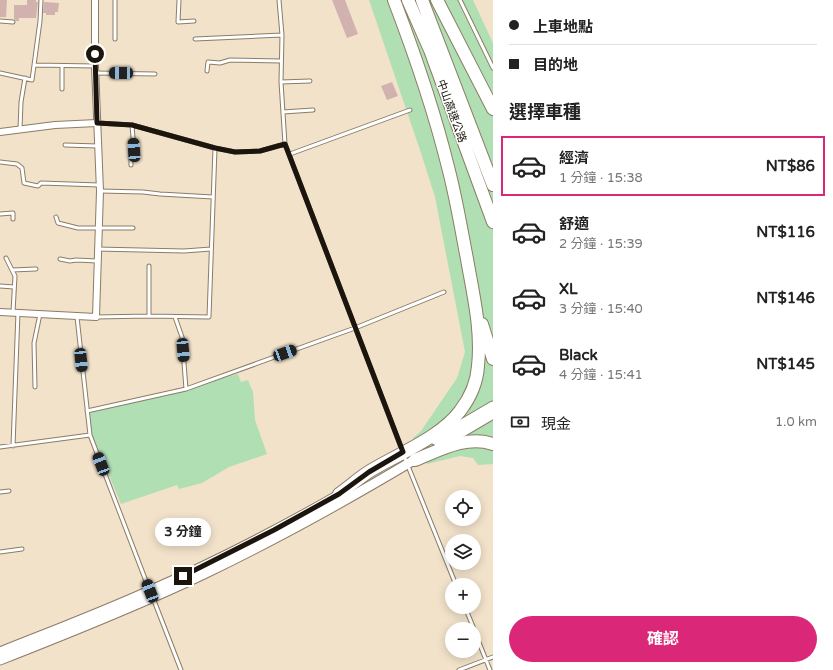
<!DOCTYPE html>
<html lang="zh-TW">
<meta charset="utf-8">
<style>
:root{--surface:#fff;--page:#f2f2f2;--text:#222;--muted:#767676;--line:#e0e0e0;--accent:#db2777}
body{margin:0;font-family:"Varela Round","Noto Sans TC",sans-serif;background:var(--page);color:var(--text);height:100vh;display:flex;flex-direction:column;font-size:15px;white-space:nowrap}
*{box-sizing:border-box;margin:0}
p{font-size:13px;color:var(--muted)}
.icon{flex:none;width:22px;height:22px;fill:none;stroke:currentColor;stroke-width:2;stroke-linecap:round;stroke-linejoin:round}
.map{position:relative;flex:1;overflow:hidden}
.drawer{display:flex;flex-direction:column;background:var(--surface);width:340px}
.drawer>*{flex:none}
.banner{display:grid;align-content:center;height:88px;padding:0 16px;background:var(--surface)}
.controls{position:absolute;left:445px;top:490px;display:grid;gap:8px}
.controls a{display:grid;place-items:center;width:36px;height:36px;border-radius:50%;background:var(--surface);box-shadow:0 2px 10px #0003;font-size:20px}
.end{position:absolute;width:18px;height:18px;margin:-9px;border:5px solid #1b150d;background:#fff;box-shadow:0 0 0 2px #fff}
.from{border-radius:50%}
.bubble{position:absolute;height:28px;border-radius:14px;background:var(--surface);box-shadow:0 2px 10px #0003;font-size:13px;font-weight:700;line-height:28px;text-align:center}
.car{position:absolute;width:12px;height:24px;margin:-12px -6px;border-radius:5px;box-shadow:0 0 3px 1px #0007;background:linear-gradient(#222 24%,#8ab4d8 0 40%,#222 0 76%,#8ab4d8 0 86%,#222 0)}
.banner b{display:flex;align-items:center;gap:14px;height:38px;font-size:15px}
.banner b+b{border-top:1px solid var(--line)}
.banner i{width:10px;height:10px;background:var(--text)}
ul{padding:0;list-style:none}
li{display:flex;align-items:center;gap:12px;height:60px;margin:0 8px 6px;padding:0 8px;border:2px solid transparent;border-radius:0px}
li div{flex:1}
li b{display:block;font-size:15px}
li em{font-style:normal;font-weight:700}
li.current{border-color:var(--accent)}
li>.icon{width:36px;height:36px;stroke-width:1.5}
h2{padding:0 16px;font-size:18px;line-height:48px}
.pay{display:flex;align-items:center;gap:10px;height:44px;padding:0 16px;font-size:15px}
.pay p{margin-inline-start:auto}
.action{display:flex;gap:8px;margin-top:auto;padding:8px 16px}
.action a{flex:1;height:46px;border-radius:24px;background:var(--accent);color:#fff;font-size:16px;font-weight:700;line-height:46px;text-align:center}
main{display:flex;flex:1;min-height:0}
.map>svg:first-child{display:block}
.green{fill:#afdfb2}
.building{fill:#d2b2af}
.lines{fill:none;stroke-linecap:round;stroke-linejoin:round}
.service-casing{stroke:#8b7c66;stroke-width:5}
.minor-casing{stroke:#8b7c66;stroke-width:8}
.secondary-casing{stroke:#8b7c66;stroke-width:11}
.motorway-casing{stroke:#8b7c66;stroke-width:14}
.service{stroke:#fff;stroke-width:3}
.minor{stroke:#fff;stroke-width:6}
.secondary{stroke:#fff;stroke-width:9}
.motorway{stroke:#fff;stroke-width:12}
.route{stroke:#1b150d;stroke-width:5}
.labels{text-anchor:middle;stroke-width:3;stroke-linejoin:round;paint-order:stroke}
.street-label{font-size:11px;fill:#1b150d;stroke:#fff}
</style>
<main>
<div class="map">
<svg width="493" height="670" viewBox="0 0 493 670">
<rect width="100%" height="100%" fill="#f2e2ca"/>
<path class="green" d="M369 0H473L493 43V464L478 465 473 458 460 456 427 464 413 438 421 431 457 378 465 352 435 197 421 153Z
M238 374 241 382 248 380 253 392 255 420 267 454 229 467 202 483 179 489 177 485 121 504 92 435 89 413Z"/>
<path class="building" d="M0 0H7L6 17H0Z
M27 0H36V2H38L36 18H19V21H16L14 19V5H27Z
M332 0H345L358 34 347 38Z
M44 2 59 3 58 12H55V15H46V13H43Z
M392 82 398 96 387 100 381 86Z"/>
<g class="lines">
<defs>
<path id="service" d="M179 0 178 22 194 21
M279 0 282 35 281 82 285 144 402 450
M460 0 493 68
M0 21 13 22
M115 39V0
M195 39 282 35
M35 65 95 66
M207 71 208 62 220 63 230 60 281 61
M0 73 32 80 40 21 41 0
M95 73 155 74
M281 82 310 81
M62 89V66
M283 112 313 110
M98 123 132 125 215 148 235 152 260 151 285 144
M20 129 21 102 25 78
M65 145 98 146
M290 154 410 110
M0 162 17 164 22 168 24 183 38 186 41 183 99 185
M131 165V152L134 150 132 125
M100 191 143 192 160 194 213 197
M0 214 13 213V219
M56 217 58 223 78 228H133
M97 249 184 251 211 249
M6 258 15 276 13 312
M60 259 70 261 76 260 97 261
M12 270 36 269
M0 286 14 287
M149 316V266
M77 317 90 435 149 589
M96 317 149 316 209 317 215 148
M175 317 182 337 186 389
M35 387 34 343 40 314
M87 411 186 389 355 328 444 292
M13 446 18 312
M0 447 90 435
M404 456 456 585
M0 492 9 491
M0 552 22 549
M153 598 181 670
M465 607 474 629
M474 630 490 670
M459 670 493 657"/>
<path id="minor" d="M0 132 55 125 97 123
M0 312 96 317 100 191 95 66V0"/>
<path id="secondary" d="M435 440 493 406
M439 446 493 414
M0 652C50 632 100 613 149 591 216 562 281 528 344 492
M0 660C69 633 137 606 204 574 277 539 349 499 419 457"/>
<path id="motorway" d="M408 0 430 50 493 222
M422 0 493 185
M437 0 493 109
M482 324 493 359
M415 460C440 450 466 435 493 444
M339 494C349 487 360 477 370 471 398 454 441 437 460 411 470 398 477 382 478 366 482 330 473 294 467 259 461 228 456 197 448 167 434 110 415 55 394 0"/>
</defs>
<use href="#service" class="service-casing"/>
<use href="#minor" class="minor-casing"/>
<use href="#secondary" class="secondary-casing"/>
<use href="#motorway" class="motorway-casing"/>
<use href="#service" class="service"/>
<use href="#minor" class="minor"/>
<use href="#secondary" class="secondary"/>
<use href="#motorway" class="motorway"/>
</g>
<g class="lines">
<path class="route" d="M95 54 97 123 132 125 215 148 235 152 260 151 285 144 403 452 369 472 339 494 274 530 183 576"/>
</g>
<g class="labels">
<g class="street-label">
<text transform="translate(452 111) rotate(70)" y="4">中山高速公路</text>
</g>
</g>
</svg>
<div class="controls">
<a><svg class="icon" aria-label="locate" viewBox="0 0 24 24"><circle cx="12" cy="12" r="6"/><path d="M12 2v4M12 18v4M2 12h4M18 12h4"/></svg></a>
<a><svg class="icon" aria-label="layers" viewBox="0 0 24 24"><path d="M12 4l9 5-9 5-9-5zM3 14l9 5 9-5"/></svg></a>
<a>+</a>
<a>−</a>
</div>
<i class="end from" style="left:95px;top:54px"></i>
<i class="end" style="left:183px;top:576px"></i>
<div class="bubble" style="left:155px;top:518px;width:56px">3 分鐘</div>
<i class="car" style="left:121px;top:73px;rotate:270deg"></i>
<i class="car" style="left:134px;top:150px;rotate:356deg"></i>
<i class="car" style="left:183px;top:350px;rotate:175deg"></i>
<i class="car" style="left:285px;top:353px;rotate:70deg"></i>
<i class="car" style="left:81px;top:360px;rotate:174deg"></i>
<i class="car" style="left:101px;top:464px;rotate:339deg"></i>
<i class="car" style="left:150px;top:591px;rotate:339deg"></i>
</div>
<section class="drawer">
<div class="banner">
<b><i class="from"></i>上車地點</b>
<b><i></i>目的地</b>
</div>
<h2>選擇車種</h2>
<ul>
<li class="current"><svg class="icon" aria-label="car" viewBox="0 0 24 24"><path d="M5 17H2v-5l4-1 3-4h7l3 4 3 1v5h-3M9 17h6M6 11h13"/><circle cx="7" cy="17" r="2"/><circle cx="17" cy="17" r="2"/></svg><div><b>經濟</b><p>1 分鐘 · 15:38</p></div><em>NT$86</em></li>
<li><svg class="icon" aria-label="car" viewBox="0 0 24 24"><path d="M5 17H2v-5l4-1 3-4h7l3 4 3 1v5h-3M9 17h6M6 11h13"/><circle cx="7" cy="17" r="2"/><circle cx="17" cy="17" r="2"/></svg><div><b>舒適</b><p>2 分鐘 · 15:39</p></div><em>NT$116</em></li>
<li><svg class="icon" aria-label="car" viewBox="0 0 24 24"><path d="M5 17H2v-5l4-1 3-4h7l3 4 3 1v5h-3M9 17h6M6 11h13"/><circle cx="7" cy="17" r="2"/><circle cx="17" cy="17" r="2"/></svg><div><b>XL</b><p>3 分鐘 · 15:40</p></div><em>NT$146</em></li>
<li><svg class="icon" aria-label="car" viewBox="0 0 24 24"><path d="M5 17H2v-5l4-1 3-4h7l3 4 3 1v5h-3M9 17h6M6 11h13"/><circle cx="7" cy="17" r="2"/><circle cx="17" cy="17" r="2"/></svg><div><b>Black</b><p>4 分鐘 · 15:41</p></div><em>NT$145</em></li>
</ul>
<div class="pay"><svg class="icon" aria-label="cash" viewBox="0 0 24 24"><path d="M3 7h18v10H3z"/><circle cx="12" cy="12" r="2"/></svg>現金<p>1.0 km</p></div>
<div class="action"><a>確認</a></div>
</section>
</main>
